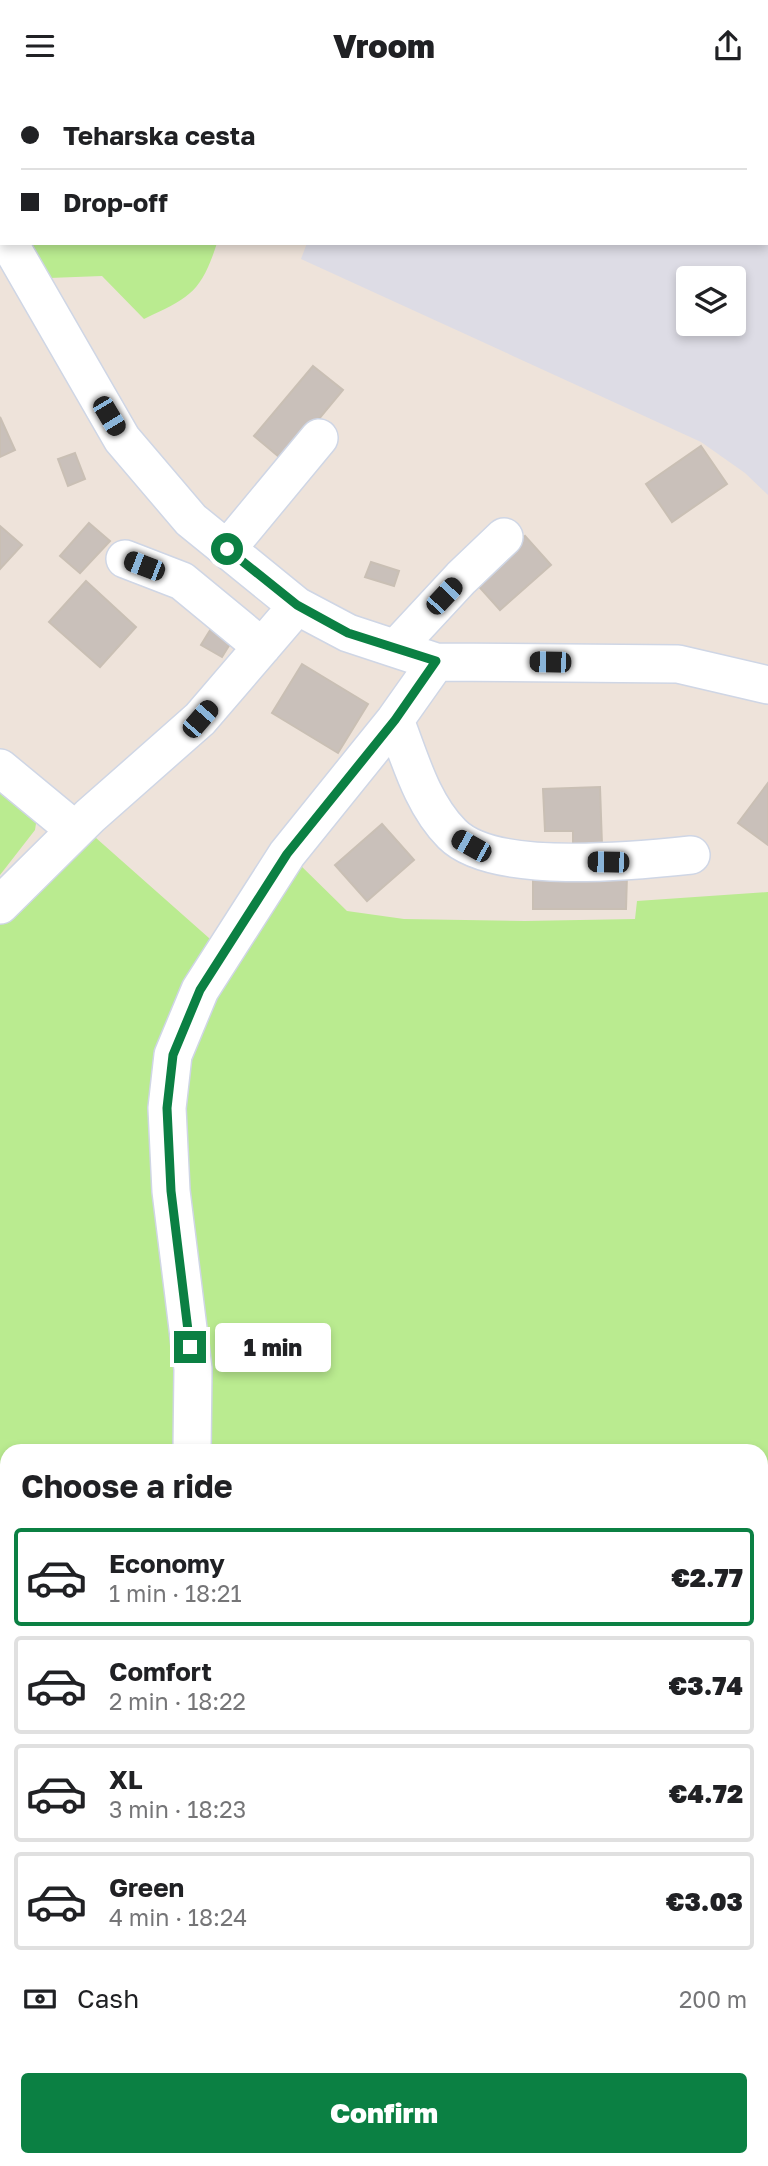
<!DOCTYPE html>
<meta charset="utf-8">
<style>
:root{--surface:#fff;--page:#f6f6f6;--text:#202124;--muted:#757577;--line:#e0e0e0;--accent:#0b8043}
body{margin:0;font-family:"Golos Text",sans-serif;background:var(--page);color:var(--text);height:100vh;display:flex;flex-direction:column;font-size:26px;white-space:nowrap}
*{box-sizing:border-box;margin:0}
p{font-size:23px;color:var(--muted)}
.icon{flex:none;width:38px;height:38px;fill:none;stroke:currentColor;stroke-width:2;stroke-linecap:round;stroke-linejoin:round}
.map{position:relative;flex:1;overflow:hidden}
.drawer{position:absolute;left:0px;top:1353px;width:768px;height:723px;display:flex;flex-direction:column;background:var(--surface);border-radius:21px 21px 0 0;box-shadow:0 4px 10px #0003}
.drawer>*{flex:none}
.guide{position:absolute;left:0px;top:0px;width:768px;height:154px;box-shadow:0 4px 10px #0003;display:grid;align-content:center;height:154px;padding:0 21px;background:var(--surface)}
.tools{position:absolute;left:676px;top:175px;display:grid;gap:14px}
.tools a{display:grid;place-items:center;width:70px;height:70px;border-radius:7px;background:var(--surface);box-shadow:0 4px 10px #0003;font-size:35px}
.end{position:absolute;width:32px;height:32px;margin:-16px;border:9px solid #0b8043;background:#fff;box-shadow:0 0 0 4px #fff}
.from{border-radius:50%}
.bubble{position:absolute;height:49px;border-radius:7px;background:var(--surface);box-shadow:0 4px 10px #0003;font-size:23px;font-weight:800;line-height:49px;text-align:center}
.car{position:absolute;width:21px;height:42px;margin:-21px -10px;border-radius:9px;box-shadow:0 0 5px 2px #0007;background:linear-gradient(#222 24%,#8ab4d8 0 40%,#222 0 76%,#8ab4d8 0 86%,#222 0)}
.guide b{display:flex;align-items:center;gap:24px;height:66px;font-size:26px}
.guide b+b{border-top:2px solid var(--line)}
.guide i{width:18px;height:18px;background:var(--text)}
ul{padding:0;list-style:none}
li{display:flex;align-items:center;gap:21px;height:98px;margin:0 14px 10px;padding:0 7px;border:4px solid var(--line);border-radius:7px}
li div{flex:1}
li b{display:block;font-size:26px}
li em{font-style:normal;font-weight:800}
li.selected{border-color:var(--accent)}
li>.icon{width:63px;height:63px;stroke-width:1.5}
h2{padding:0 21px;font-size:32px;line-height:84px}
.pay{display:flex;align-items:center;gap:18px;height:77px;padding:0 21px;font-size:26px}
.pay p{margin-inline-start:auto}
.cta{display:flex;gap:14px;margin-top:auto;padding:14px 21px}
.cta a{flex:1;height:80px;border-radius:7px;background:var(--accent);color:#fff;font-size:28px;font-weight:800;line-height:80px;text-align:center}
header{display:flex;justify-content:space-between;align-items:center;height:91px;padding:0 21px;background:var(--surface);font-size:32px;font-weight:800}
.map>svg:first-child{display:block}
.industrial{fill:#dddce5;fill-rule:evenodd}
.green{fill:#baeb90}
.building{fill:#c9c0ba;stroke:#c9bfb4;stroke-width:2}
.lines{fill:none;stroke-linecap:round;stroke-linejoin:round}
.minor-casing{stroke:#cfd6e5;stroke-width:40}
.minor{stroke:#fff;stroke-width:37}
.route{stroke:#0b8043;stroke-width:9}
</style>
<header><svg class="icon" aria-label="menu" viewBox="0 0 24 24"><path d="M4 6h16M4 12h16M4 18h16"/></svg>Vroom<svg class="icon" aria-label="share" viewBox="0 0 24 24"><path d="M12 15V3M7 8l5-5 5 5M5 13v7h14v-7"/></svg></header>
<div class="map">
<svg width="768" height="2075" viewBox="0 0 768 2075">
<rect width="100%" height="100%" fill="#eee3da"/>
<path class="industrial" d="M150 0H768V404L745 382 701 351 301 168 307 152H766V2ZM688 187H733V233H688Z"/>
<path class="green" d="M29 152H217C201 202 190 206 144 228L102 185 49 187Z
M0 696 37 726 35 739 0 784Z
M87 739 218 855 169 947 180 1360H7V2068H557L558 2075H0V831Z
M295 769 347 820 404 828 525 830 635 828 637 810 768 801V1773L761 1771V1360H197L175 1076 195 928Z
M761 1783 768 1785V2075H660L657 2069 761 2068Z
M576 2069H642L645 2075H576Z"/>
<path class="building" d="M313 275 343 299 284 370 254 345Z
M0 326 15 359 0 366Z
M701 355 727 393 672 431 646 393Z
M75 362 85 388 68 395 58 368Z
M89 432 110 450 80 482 60 465Z
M0 435 22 454 0 478Z
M525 445 551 474 500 519 474 490Z
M371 471 399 480 394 495 365 486Z
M86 490 136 536 100 576 49 531Z
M212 536 233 548 222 566 201 554Z
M302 573 368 613 338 662 272 622Z
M768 692V754L738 732Z
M600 696 602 754 573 755V740H545L543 698Z
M382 733 414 769 367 810 335 774Z
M533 783 627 784 626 818H533Z"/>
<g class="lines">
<defs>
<path id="minor" d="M9 152 122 348 191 429 297 515 348 542 436 571 678 573 768 594
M227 458 319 347
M125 468 182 490 262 556
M396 557 461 487 504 446
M395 629C410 668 422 713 452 743 494 785 635 770 691 764
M0 677 75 739
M0 814 90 725 200 628 297 515
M192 1360 193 1278 171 1100 167 1017 173 964 200 899 287 763 395 629 436 571
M568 2068 569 2075"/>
</defs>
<use href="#minor" class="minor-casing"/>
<use href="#minor" class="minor"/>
</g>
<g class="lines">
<path class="route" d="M190 1256 171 1100 167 1017 173 964 200 899 287 763 395 629 436 570 348 542 297 514 227 458"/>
</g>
</svg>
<div class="tools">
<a><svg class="icon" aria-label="layers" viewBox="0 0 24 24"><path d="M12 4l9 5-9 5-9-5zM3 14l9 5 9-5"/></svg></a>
</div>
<i class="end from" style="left:227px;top:458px"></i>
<i class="end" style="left:190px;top:1256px"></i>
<div class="bubble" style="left:215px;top:1232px;width:116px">1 min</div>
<i class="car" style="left:109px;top:325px;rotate:149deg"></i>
<i class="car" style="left:144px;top:475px;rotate:291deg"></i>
<i class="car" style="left:444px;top:505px;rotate:43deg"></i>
<i class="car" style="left:550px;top:571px;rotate:271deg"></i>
<i class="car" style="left:200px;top:628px;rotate:41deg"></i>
<i class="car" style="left:471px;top:755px;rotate:299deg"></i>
<i class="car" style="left:608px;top:771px;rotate:271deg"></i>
<div class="guide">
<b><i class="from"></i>Teharska cesta</b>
<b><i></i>Drop-off</b>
</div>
<section class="drawer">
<h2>Choose a ride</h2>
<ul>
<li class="selected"><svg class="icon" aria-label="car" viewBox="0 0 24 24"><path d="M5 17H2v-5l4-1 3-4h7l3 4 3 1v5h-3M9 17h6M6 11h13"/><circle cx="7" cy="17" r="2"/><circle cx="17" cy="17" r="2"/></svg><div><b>Economy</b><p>1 min · 18:21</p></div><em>€2.77</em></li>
<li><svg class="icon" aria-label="car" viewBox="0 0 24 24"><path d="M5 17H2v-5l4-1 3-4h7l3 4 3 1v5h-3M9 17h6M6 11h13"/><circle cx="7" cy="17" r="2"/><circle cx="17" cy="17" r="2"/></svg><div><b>Comfort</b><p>2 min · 18:22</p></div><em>€3.74</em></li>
<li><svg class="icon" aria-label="car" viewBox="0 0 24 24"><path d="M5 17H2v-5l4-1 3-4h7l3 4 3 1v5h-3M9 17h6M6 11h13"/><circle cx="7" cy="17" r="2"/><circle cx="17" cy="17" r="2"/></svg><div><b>XL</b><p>3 min · 18:23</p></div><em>€4.72</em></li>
<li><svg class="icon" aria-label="car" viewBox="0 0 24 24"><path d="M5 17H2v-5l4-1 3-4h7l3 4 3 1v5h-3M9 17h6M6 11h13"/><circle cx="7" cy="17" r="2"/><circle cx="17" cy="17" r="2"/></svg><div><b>Green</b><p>4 min · 18:24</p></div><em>€3.03</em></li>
</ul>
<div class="pay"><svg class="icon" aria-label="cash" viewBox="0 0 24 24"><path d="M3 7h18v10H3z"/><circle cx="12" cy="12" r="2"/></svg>Cash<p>200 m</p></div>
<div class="cta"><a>Confirm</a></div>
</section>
</div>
